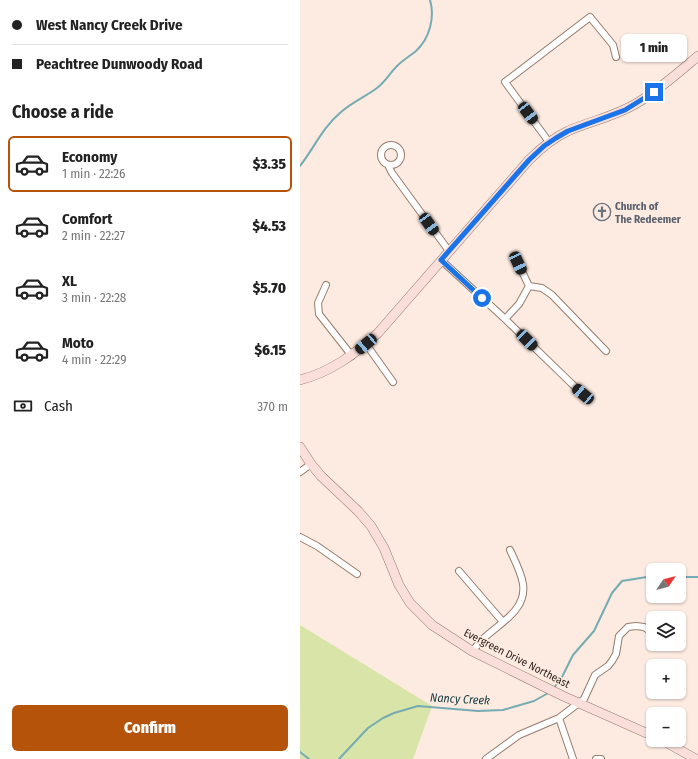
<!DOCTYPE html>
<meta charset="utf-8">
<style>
:root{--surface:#fff;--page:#f2f2f2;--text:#222;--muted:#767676;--line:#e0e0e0;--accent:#b45309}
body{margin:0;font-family:"Fira Sans Condensed",sans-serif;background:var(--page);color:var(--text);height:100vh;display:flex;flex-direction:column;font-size:15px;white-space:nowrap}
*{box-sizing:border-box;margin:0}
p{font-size:13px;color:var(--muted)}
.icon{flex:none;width:22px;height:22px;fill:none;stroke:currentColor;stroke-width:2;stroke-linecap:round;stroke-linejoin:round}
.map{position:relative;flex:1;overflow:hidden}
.panel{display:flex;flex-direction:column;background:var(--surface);width:300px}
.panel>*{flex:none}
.banner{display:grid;align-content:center;height:88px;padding:0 12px;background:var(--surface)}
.needle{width:26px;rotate:55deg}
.buttons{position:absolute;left:346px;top:563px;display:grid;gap:8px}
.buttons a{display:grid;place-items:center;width:40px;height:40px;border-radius:6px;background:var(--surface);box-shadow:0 1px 3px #0004;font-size:20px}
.end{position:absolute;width:18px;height:18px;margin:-9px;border:5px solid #1a73e8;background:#fff;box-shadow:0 0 0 2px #fff}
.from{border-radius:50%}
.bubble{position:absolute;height:28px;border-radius:6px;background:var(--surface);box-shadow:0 1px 3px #0004;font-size:13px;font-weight:800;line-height:28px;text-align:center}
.car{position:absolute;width:12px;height:24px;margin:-12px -6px;border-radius:5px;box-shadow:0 0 3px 1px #0007;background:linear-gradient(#222 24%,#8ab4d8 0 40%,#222 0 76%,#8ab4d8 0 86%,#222 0)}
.banner b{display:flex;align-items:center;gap:14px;height:38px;font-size:15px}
.banner b+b{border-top:1px solid var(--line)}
.banner i{width:10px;height:10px;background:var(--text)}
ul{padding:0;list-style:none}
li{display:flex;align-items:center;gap:12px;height:56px;margin:0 8px 6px;padding:0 4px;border:2px solid transparent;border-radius:6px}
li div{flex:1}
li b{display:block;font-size:15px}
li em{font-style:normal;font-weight:800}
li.on{border-color:var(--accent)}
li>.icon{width:36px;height:36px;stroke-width:1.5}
h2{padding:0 12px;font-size:18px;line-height:48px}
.pay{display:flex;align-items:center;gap:10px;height:44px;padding:0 12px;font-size:15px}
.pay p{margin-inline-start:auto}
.button{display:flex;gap:8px;margin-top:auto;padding:8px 12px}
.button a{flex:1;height:46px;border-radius:6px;background:var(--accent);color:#fff;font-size:16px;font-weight:800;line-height:46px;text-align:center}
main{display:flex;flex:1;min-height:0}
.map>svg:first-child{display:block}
.green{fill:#d9e4a9}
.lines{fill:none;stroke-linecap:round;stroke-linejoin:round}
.stream{stroke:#75abb2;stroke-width:2}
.street-casing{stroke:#967c6c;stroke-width:8}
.secondary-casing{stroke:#967c6c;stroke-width:10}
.street{stroke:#fff;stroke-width:6}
.secondary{stroke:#fadeda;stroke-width:9}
.route{stroke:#1a73e8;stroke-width:5}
.labels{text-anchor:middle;stroke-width:3;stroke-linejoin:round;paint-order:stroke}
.worship-label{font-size:11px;font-weight:bold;fill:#5b616d;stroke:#fdebe1;text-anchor:start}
.street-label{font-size:11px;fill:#291f19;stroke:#fdebe1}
.water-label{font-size:12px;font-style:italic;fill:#11393e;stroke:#fdebe1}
</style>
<main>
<section class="panel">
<div class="banner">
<b><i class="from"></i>West Nancy Creek Drive</b>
<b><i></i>Peachtree Dunwoody Road</b>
</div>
<h2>Choose a ride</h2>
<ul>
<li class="on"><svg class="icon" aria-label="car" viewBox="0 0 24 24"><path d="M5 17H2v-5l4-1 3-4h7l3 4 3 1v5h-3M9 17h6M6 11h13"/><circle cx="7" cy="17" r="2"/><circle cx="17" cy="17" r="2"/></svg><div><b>Economy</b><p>1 min · 22:26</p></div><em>$3.35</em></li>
<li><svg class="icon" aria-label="car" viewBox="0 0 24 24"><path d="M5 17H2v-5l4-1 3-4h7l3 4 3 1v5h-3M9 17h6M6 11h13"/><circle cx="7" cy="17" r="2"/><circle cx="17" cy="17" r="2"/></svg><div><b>Comfort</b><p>2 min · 22:27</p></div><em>$4.53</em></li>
<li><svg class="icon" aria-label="car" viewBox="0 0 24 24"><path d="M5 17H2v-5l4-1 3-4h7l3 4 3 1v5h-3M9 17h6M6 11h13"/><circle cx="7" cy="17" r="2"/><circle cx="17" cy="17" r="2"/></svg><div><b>XL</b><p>3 min · 22:28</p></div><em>$5.70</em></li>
<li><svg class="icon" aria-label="car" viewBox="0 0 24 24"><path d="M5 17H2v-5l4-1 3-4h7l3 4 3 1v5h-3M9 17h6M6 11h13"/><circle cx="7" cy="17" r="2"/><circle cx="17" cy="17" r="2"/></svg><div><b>Moto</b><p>4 min · 22:29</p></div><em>$6.15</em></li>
</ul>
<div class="pay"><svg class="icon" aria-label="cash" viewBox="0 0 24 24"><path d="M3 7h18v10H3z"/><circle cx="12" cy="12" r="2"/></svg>Cash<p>370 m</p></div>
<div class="button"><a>Confirm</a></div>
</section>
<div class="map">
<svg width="398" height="759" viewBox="0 0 398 759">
<rect width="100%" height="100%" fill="#fdebe1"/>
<path class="green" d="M0 625 132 706 113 759H0Z"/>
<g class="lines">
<path class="stream" d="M0 166C14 148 23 127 41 112 52 102 65 97 77 88 85 82 90 73 97 66 103 60 110 56 116 51 130 38 135 17 130 0
M379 577H398
M253 689 262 677 273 655 294 631 312 593 322 581 353 576
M0 752 9 759
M39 759 68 728 83 718 94 713 118 706 178 711 203 710 234 701 250 692"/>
<defs>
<path id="street" d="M249 142 205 82 290 17 313 45 316 57
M81 155a10 10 0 1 1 20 0a10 10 0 1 1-20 0Z
M88 165 92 173 149 251
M141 260 204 318 271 383 283 394
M218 263 229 286
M26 285 18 303 19 314 52 356
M229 286 242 288 252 295 306 351
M205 319 219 304 229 286
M66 344 93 382
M0 472 11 464
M0 537 17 546 57 574
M159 571 203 622
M172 651C176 647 179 643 183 639 198 624 227 611 223 584 221 572 215 561 210 550
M259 718 273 759
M186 759 219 735 259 718 284 699 295 675 308 666 312 661 316 654 319 636 328 627 336 626 344 627 353 633
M296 759H301"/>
<path id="secondary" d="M0 380C31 372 55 354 78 333L229 160C241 148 253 138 268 131 291 121 316 116 337 103 359 90 378 73 398 56
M0 447 11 464 21 476 58 511 71 526 84 548 99 585 110 603 132 625 172 651 263 696 353 736
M362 740 396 759"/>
</defs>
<use href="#street" class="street-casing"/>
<use href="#secondary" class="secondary-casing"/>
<use href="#street" class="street"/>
<use href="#secondary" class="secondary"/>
</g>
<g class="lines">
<path class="route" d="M182 298 141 260 229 160 244 146 256 138 268 131 325 110 354 92"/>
</g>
<defs>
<symbol id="church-ring" viewBox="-11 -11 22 22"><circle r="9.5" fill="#fdebe1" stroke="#6b7280" stroke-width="1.5"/><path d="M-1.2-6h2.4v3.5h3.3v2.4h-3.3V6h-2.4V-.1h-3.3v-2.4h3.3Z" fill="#6b7280"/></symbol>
</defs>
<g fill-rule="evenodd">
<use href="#church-ring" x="292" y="202" width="20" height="20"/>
</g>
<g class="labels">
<g class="worship-label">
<text x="315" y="210">Church of<tspan x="315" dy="13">The Redeemer</tspan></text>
</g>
<g class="street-label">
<text transform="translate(217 658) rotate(27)" y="4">Evergreen Drive Northeast</text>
</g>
<g class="water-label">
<text transform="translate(160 699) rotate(3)" y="4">Nancy Creek</text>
</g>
</g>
</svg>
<div class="buttons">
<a><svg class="needle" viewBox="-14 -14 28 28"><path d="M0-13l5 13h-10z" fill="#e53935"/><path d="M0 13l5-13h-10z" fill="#767676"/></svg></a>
<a><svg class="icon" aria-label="layers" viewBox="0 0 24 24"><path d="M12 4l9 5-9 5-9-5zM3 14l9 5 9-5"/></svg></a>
<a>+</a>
<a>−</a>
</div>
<i class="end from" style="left:182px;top:298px"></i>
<i class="end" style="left:354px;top:92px"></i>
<div class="bubble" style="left:321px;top:34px;width:66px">1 min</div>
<i class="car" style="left:228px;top:113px;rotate:143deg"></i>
<i class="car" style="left:129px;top:224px;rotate:144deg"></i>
<i class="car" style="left:218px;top:263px;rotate:155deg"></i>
<i class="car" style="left:227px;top:340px;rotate:135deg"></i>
<i class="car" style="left:66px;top:344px;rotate:230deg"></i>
<i class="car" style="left:283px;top:394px;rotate:310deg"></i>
</div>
</main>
